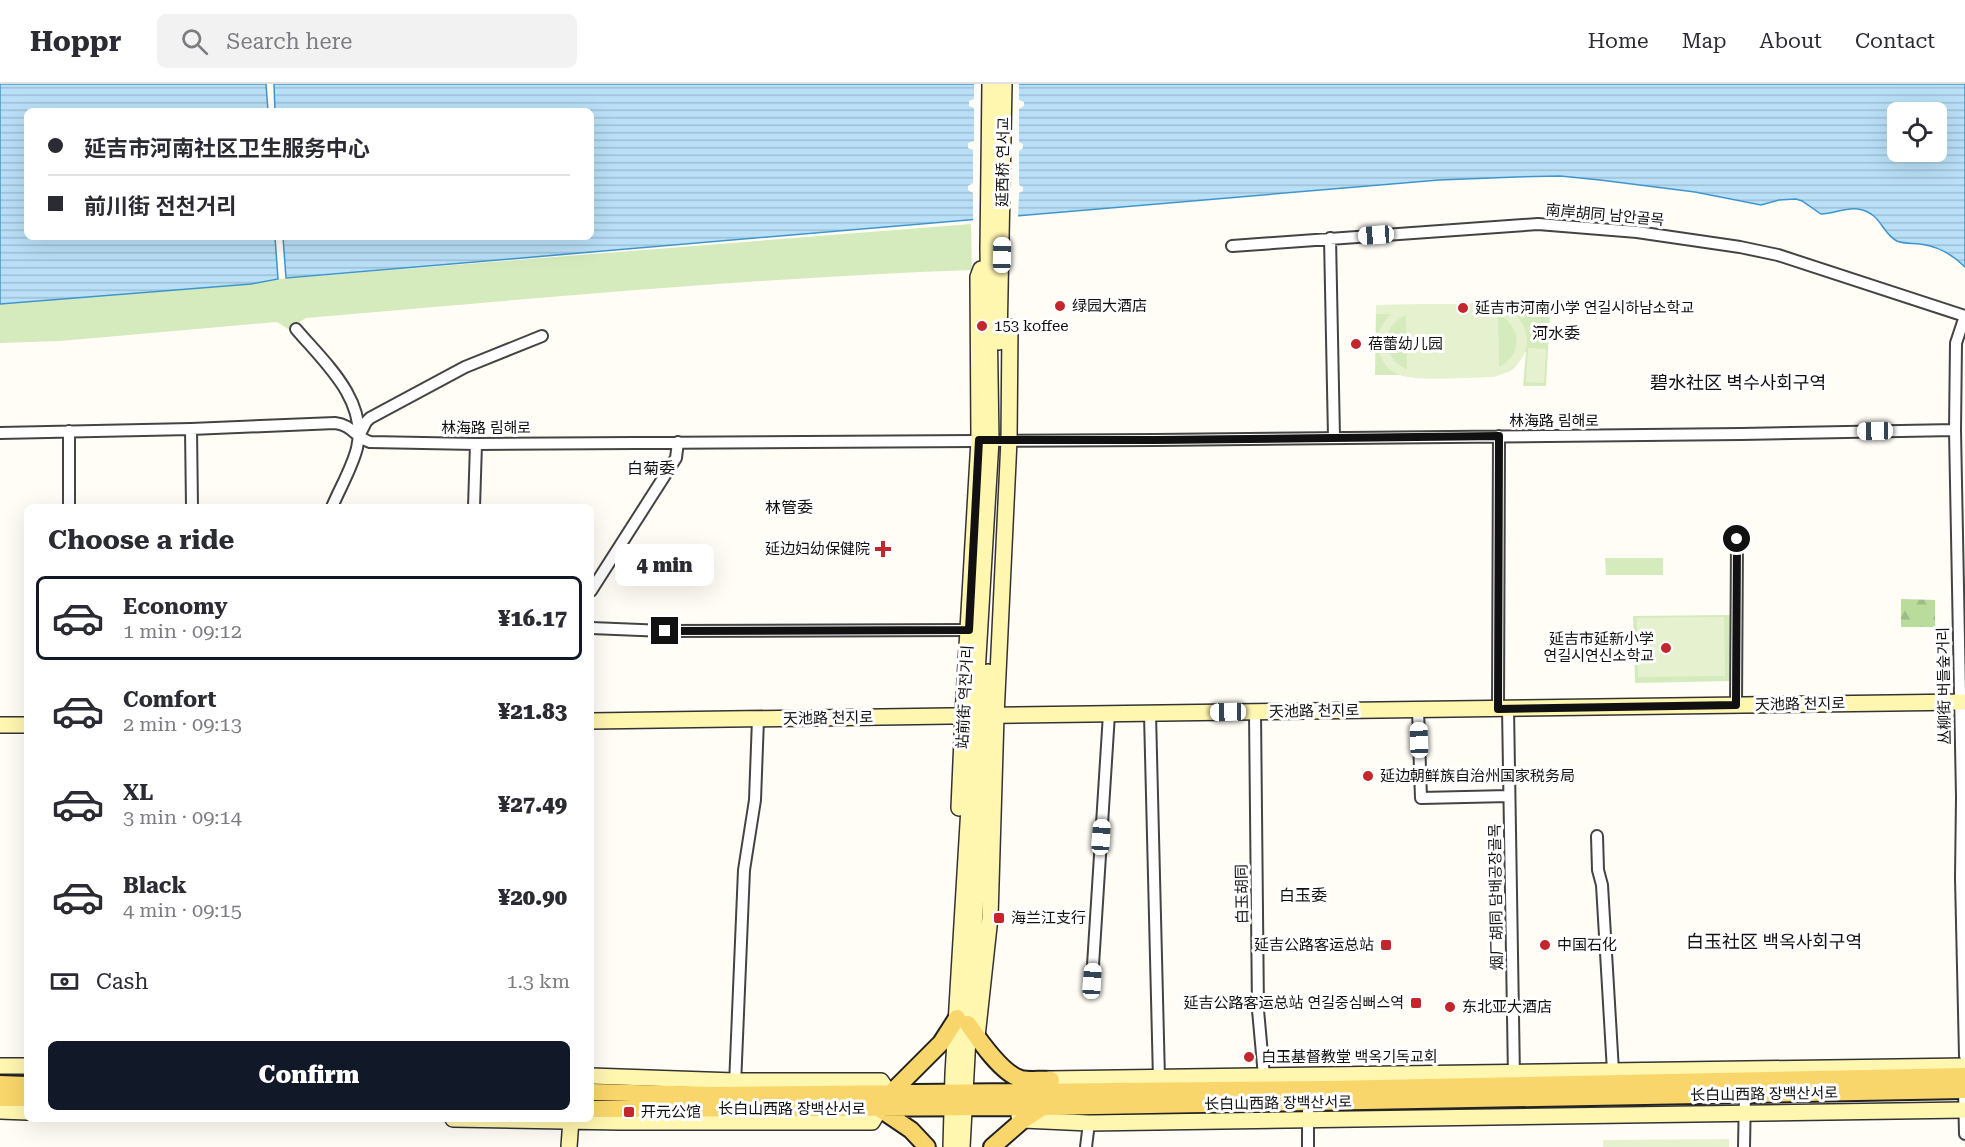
<!DOCTYPE html>
<meta charset="utf-8">
<style>
:root{--surface:#fff;--page:#f2f2f3;--text:#2b2b33;--muted:#7c7c81;--line:#e1e1e2;--accent:#111827}
body{margin:0;font-family:"Roboto Serif","Noto Sans SC","Noto Sans KR",serif;background:var(--page);color:var(--text);height:100vh;display:flex;flex-direction:column;font-size:22px;white-space:nowrap}
*{box-sizing:border-box;margin:0}
p{font-size:20px;color:var(--muted)}
.icon{flex:none;width:33px;height:33px;fill:none;stroke:currentColor;stroke-width:2;stroke-linecap:round;stroke-linejoin:round}
.map{position:relative;flex:1;overflow:hidden}
.panel{position:absolute;left:24px;top:420px;width:570px;height:618px;display:flex;flex-direction:column;background:var(--surface);border-radius:9px;box-shadow:0 6px 24px #0002}
.panel>*{flex:none}
.guide{position:absolute;left:24px;top:24px;width:570px;height:132px;border-radius:9px;box-shadow:0 6px 24px #0002;display:grid;align-content:center;height:132px;padding:0 24px;background:var(--surface)}
.buttons{position:absolute;left:1887px;top:18px;display:grid;gap:12px}
.buttons a{display:grid;place-items:center;width:60px;height:60px;border-radius:9px;background:var(--surface);box-shadow:0 6px 24px #0002;font-size:30px}
.end{position:absolute;width:27px;height:27px;margin:-14px;border:8px solid #111;background:#fff;box-shadow:0 0 0 3px #fff}
.from{border-radius:50%}
.bubble{position:absolute;height:42px;border-radius:9px;background:var(--surface);box-shadow:0 6px 24px #0002;font-size:20px;font-weight:800;line-height:42px;text-align:center}
.car{position:absolute;width:18px;height:36px;margin:-18px -9px;border-radius:8px;box-shadow:0 0 4px 2px #0007;background:linear-gradient(#fff 24%,#345 0 40%,#fff 0 76%,#345 0 86%,#fff 0)}
.guide b{display:flex;align-items:center;gap:21px;height:57px;font-size:22px}
.guide b+b{border-top:2px solid var(--line)}
.guide i{width:15px;height:15px;background:var(--text)}
ul{padding:0;list-style:none}
li{display:flex;align-items:center;gap:18px;height:84px;margin:0 12px 9px;padding:0 12px;border:3px solid transparent;border-radius:9px}
li div{flex:1}
li b{display:block;font-size:22px}
li em{font-style:normal;font-weight:800}
li.active{border-color:var(--accent)}
li>.icon{width:54px;height:54px;stroke-width:1.5}
h2{padding:0 24px;font-size:27px;line-height:72px}
.pay{display:flex;align-items:center;gap:15px;height:66px;padding:0 24px;font-size:22px}
.pay p{margin-inline-start:auto}
.button{display:flex;gap:12px;margin-top:auto;padding:12px 24px}
.button a{flex:1;height:69px;border-radius:9px;background:var(--accent);color:#fff;font-size:24px;font-weight:800;line-height:69px;text-align:center}
header{display:flex;align-items:center;gap:36px;box-sizing:border-box;height:84px;padding:0 30px;background:var(--surface);border-bottom:2px solid var(--line)}
header strong{font-size:28px}
nav{display:flex;gap:33px;margin-inline-start:auto;font-size:21px}
.search{width:420px;height:54px;background:var(--page);display:flex;align-items:center;gap:15px;box-sizing:border-box;padding:0 21px;border-radius:9px;color:var(--muted);font-size:22px}
.map>svg:first-child{display:block}
.forest{fill:url(#forest-firs)}
.park{fill:#d5ebbd}
.pitch{fill:#e6f2cf;fill-rule:evenodd}
.water{fill:url(#water-rules);stroke:#3f96cf;stroke-width:1.5;fill-rule:evenodd}
.pier{fill:#fffdf5}
.lines{fill:none;stroke-linecap:round;stroke-linejoin:round}
.street-casing{stroke:#444;stroke-width:14}
.secondary-casing{stroke:#333;stroke-width:18}
.primary-casing{stroke:#222;stroke-width:20}
.street{stroke:#fff;stroke-width:10}
.secondary{stroke:#fff6b0;stroke-width:15}
.primary{stroke:#f9d66b;stroke-width:16}
.route{stroke:#111;stroke-width:8}
.poi-dot{fill:#c4262e;stroke:#fff;stroke-width:2}
.labels{text-anchor:middle;stroke-width:6;stroke-linejoin:round;paint-order:stroke}
.street-label{font-size:15px;fill:#111;stroke:#fff}
.poi-label{font-size:15px;fill:#111;stroke:#fff;text-anchor:start}
.neighbourhood-label{font-size:16px;fill:#111;stroke:#fff}
.quarter-label{font-size:18px;fill:#111;stroke:#fff}
</style>
<header>
<strong>Hoppr</strong>
<div class="search"><svg class="icon" aria-label="search" viewBox="0 0 24 24"><circle cx="10" cy="10" r="6"/><path d="M15 15l6 6"/></svg>Search here</div>
<nav><a>Home</a><a>Map</a><a>About</a><a>Contact</a></nav>
</header>
<div class="map">
<svg width="1965" height="1063" viewBox="0 0 1965 1063">
<defs>
<pattern id="forest-firs" width="22" height="20" patternUnits="userSpaceOnUse" patternTransform="scale(1.5)"><rect width="22" height="20" fill="#b9dc9c"/><path d="M5 1l3.5 6h-7zM16 11l3.5 6h-7z" fill="#9ebc85"/></pattern>
<pattern id="water-rules" width="6" height="5" patternUnits="userSpaceOnUse" patternTransform="scale(1.5)"><rect width="6" height="5" fill="#b9e0f7"/><path d="M0 2.5h6" fill="none" stroke="#9ebfd3"/></pattern>
</defs>
<rect width="100%" height="100%" fill="#fffdf5"/>
<path class="forest" d="M1901 515 1935 516V543H1901Z"/>
<path class="park" d="M971 140 972 186C749 194 528 215 306 234L288 245 277 238 60 257 0 259V220L251 200 278 195Z
M1530 219 1531 228H1550L1546 302H1523L1526 267 1516 282 1510 287 1493 293 1417 294 1400 291H1375L1376 221Z
M1605 474H1663V491H1606Z
M1730 531 1731 597 1635 599 1633 532Z"/>
<path class="pitch" d="M1530 219V228H1514C1539 256 1526 284 1493 293 1472 293 1417 298 1400 291 1388 287 1380 276 1378 263 1376 250 1382 239 1391 230H1376V221ZM1498 230C1522 242 1523 271 1499 283ZM1406 231 1407 285H1406C1381 273 1380 243 1406 231Z
M1528 264 1546 265 1544 299 1526 298Z
M1724 533 1725 592 1638 593 1637 534Z
M1729 1055V1063H1603V1056Z"/>
<path class="water" d="M0 0H266L268 27H27V153H275L278 195 251 200 0 220Z
M274 0H1965V183C1953 171 1937 162 1920 160 1912 159 1904 160 1897 157 1881 149 1882 129 1858 125 1845 123 1834 130 1821 130L1802 117 1796 115 1779 116 1761 121 1695 108 1600 96 1560 92 1517 93 1439 96 286 194 283 153H591V27H275ZM1898 28H1936V68H1898Z"/>
<path class="pier" d="M974 0H1019V16L1024 18V22L1019 25V58L1023 60V64L1019 67V101L1023 103V107L1019 109 1018 135 973 139V109L968 106V102L973 99V66L968 64V59L974 57V24L969 22V17L974 15Z"/>
<g class="lines">
<defs>
<path id="street" d="M1330 154 1334 353
M1232 162 1538 140 1637 148 1740 163 1778 171 1965 232
M1965 232 1956 259 1955 346 1962 713 1961 794 1965 972
M296 245C324 278 368 316 357 364 352 384 340 404 332 423
M191 345 192 423
M69 347V423
M0 349 191 345 335 339C352 341 355 353 370 358L476 360 1155 356 1741 350 1955 346
M359 352 366 338 370 334 465 283 542 252
M474 423 476 360
M591 507 676 374 678 358
M591 544 665 547 969 546
M1736 621 1737 455
M1508 624 1514 993
M1498 625 1499 352
M1418 626 1421 714 1509 712
M1255 628 1258 926 1264 992
M1150 630 1159 995
M1597 752 1598 786 1602 801 1613 987
M1092 897 1109 630
M735 1001 744 786 755 716 758 635
M1964 1006 1965 1050
M1308 1018V1063
M1086 1063 1089 1039
M1744 1063 1745 1010"/>
<path id="secondary" d="M999 258 1004 0
M591 637 1965 618
M0 641H27
M959 724 963 632 979 356 978 193 981 185
M977 953 990 833 996 632 1009 356 1010 243
M0 982H27
M591 992 735 997H881L890 1010
M1049 995 1965 982
M0 1027 27 1028
M1019 1032 1023 1036 1089 1039 1965 1026
M453 1035 620 1038H872L880 1025
M569 1063 571 1035
M951 1063 953 990 991 356 988 165 990 0
M962 1063 988 588"/>
<path id="primary" d="M968 940C979 956 1002 990 1021 995 1030 997 1042 995 1051 996
M0 1000 27 1001
M591 1008 714 1011 1327 1005 1965 992
M890 1010 941 959 957 934
M0 1014H27
M591 1025 1043 1023 1965 1006
M880 1025 911 1046 927 1063
M992 1063 1023 1036 1043 1023"/>
</defs>
<use href="#street" class="street-casing"/>
<use href="#secondary" class="secondary-casing"/>
<use href="#primary" class="primary-casing"/>
<use href="#street" class="street"/>
<use href="#secondary" class="secondary"/>
<use href="#primary" class="primary"/>
</g>
<g class="lines">
<path class="route" d="M665 547 969 546 979 356H1155L1499 352 1498 625 1736 621 1737 455"/>
</g>
<g class="poi-dot">
<circle cx="1060" cy="222" r="6"/>
<circle cx="1463" cy="224" r="6"/>
<circle cx="982" cy="242" r="6"/>
<circle cx="1356" cy="260" r="6"/>
<path d="M880 456h6v6h6v6h-6v6h-6v-6h-6v-6h6z"/>
<circle cx="1666" cy="564" r="6"/>
<circle cx="1368" cy="692" r="6"/>
<rect x="993" y="828" width="12" height="12" rx="3"/>
<rect x="1380" y="855" width="12" height="12" rx="3"/>
<circle cx="1545" cy="861" r="6"/>
<rect x="1410" y="913" width="12" height="12" rx="3"/>
<circle cx="1450" cy="923" r="6"/>
<circle cx="1249" cy="973" r="6"/>
<rect x="623" y="1022" width="12" height="12" rx="3"/>
</g>
<g class="labels">
<g class="street-label">
<text transform="translate(1003 78) rotate(-89)" y="5">延西桥 연서교</text>
<text transform="translate(1605 131) rotate(5)" y="5">南岸胡同 남안골목</text>
<text x="1554" y="342">林海路 림해로</text>
<text x="486" y="349">林海路 림해로</text>
<text transform="translate(1944 602) rotate(-91)" y="5">丛柳街 버들숲거리</text>
<text transform="translate(965 613) rotate(-87)" y="5">站前街 역전거리</text>
<text transform="translate(1800 620) rotate(-1)" y="5">天池路 천지로</text>
<text transform="translate(1314 627) rotate(-1)" y="5">天池路 천지로</text>
<text transform="translate(828 634) rotate(-1)" y="5">天池路 천지로</text>
<text transform="translate(1242 810) rotate(-91)" y="5">白玉胡同</text>
<text transform="translate(1496 813) rotate(-91)" y="5">烟厂胡同 담배공장골목</text>
<text transform="translate(1764 1010) rotate(-1)" y="5">长白山西路 장백산서로</text>
<text transform="translate(1278 1019) rotate(-1)" y="5">长白山西路 장백산서로</text>
<text x="792" y="1030">长白山西路 장백산서로</text>
</g>
<g class="poi-label">
<text x="1072" y="227">绿园大酒店</text>
<text x="1475" y="229">延吉市河南小学 연길시하남소학교</text>
<text x="994" y="247">153 koffee</text>
<text x="1368" y="265">蓓蕾幼儿园</text>
<text x="870" y="470" text-anchor="end">延边妇幼保健院</text>
<text x="1654" y="560" text-anchor="end">延吉市延新小学<tspan x="1654" dy="17">연길시연신소학교</tspan></text>
<text x="1380" y="697">延边朝鲜族自治州国家税务局</text>
<text x="1011" y="839">海兰江支行</text>
<text x="1374" y="866" text-anchor="end">延吉公路客运总站</text>
<text x="1557" y="866">中国石化</text>
<text x="1404" y="924" text-anchor="end">延吉公路客运总站 연길중심뻐스역</text>
<text x="1462" y="928">东北亚大酒店</text>
<text x="1261" y="978">白玉基督教堂 백옥기독교회</text>
<text x="641" y="1033">开元公馆</text>
</g>
<g class="neighbourhood-label">
<text x="1556" y="255">河水委</text>
<text x="651" y="390">白菊委</text>
<text x="789" y="429">林管委</text>
<text x="1303" y="817">白玉委</text>
</g>
<g class="quarter-label">
<text x="1738" y="305">碧水社区 벽수사회구역</text>
<text x="1774" y="864">白玉社区 백옥사회구역</text>
</g>
</g>
</svg>
<div class="buttons">
<a><svg class="icon" aria-label="locate" viewBox="0 0 24 24"><circle cx="12" cy="12" r="6"/><path d="M12 2v4M12 18v4M2 12h4M18 12h4"/></svg></a>
</div>
<i class="end from" style="left:1737px;top:455px"></i>
<i class="end" style="left:665px;top:547px"></i>
<div class="bubble" style="left:615px;top:460px;width:99px">4 min</div>
<i class="car" style="left:1376px;top:151px;rotate:266deg"></i>
<i class="car" style="left:1002px;top:171px;rotate:1deg"></i>
<i class="car" style="left:1875px;top:347px;rotate:269deg"></i>
<i class="car" style="left:1228px;top:628px;rotate:269deg"></i>
<i class="car" style="left:1419px;top:656px;rotate:358deg"></i>
<i class="car" style="left:1101px;top:753px;rotate:4deg"></i>
<i class="car" style="left:1092px;top:897px;rotate:4deg"></i>
<div class="guide">
<b><i class="from"></i>延吉市河南社区卫生服务中心</b>
<b><i></i>前川街 전천거리</b>
</div>
<section class="panel">
<h2>Choose a ride</h2>
<ul>
<li class="active"><svg class="icon" aria-label="car" viewBox="0 0 24 24"><path d="M5 17H2v-5l4-1 3-4h7l3 4 3 1v5h-3M9 17h6M6 11h13"/><circle cx="7" cy="17" r="2"/><circle cx="17" cy="17" r="2"/></svg><div><b>Economy</b><p>1 min · 09:12</p></div><em>¥16.17</em></li>
<li><svg class="icon" aria-label="car" viewBox="0 0 24 24"><path d="M5 17H2v-5l4-1 3-4h7l3 4 3 1v5h-3M9 17h6M6 11h13"/><circle cx="7" cy="17" r="2"/><circle cx="17" cy="17" r="2"/></svg><div><b>Comfort</b><p>2 min · 09:13</p></div><em>¥21.83</em></li>
<li><svg class="icon" aria-label="car" viewBox="0 0 24 24"><path d="M5 17H2v-5l4-1 3-4h7l3 4 3 1v5h-3M9 17h6M6 11h13"/><circle cx="7" cy="17" r="2"/><circle cx="17" cy="17" r="2"/></svg><div><b>XL</b><p>3 min · 09:14</p></div><em>¥27.49</em></li>
<li><svg class="icon" aria-label="car" viewBox="0 0 24 24"><path d="M5 17H2v-5l4-1 3-4h7l3 4 3 1v5h-3M9 17h6M6 11h13"/><circle cx="7" cy="17" r="2"/><circle cx="17" cy="17" r="2"/></svg><div><b>Black</b><p>4 min · 09:15</p></div><em>¥20.90</em></li>
</ul>
<div class="pay"><svg class="icon" aria-label="cash" viewBox="0 0 24 24"><path d="M3 7h18v10H3z"/><circle cx="12" cy="12" r="2"/></svg>Cash<p>1.3 km</p></div>
<div class="button"><a>Confirm</a></div>
</section>
</div>
